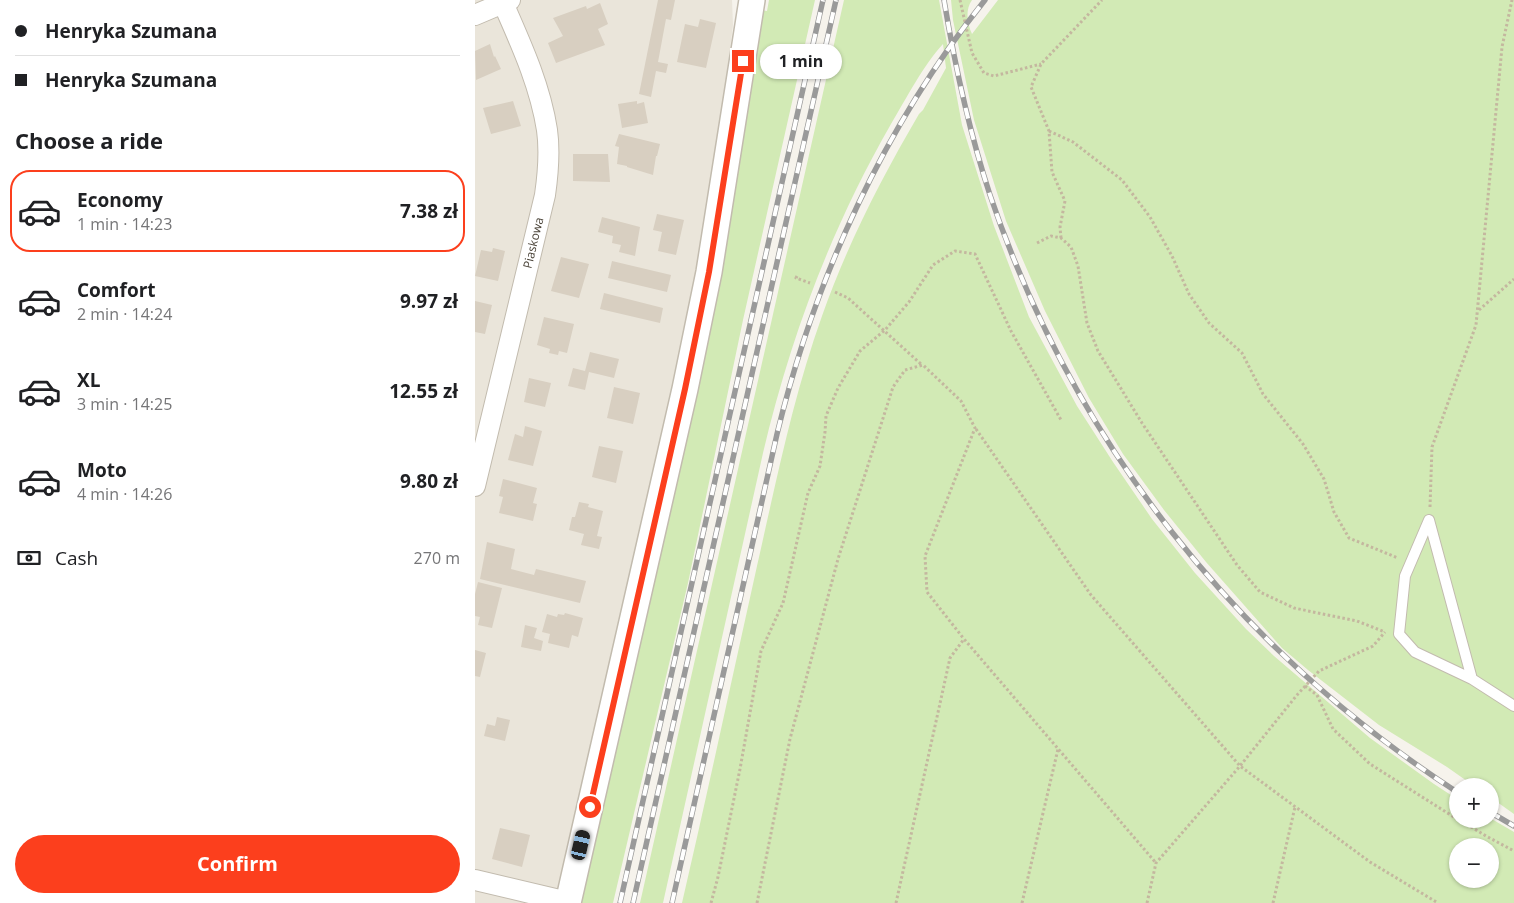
<!DOCTYPE html>
<meta charset="utf-8">
<style>
:root{--surface:#fff;--page:#f6f6f6;--text:#202124;--muted:#757577;--line:#e0e0e0;--accent:#fc3f1d}
body{margin:0;font-family:"Open Sans",sans-serif;background:var(--page);color:var(--text);height:100vh;display:flex;flex-direction:column;font-size:19px;white-space:nowrap}
*{box-sizing:border-box;margin:0}
p{font-size:16px;color:var(--muted)}
.icon{flex:none;width:28px;height:28px;fill:none;stroke:currentColor;stroke-width:2;stroke-linecap:round;stroke-linejoin:round}
.map{position:relative;flex:1;overflow:hidden}
.side{display:flex;flex-direction:column;background:var(--surface);width:475px}
.side>*{flex:none}
.banner{display:grid;align-content:center;height:110px;padding:0 15px;background:var(--surface)}
.buttons{position:absolute;left:974px;top:778px;display:grid;gap:10px}
.buttons a{display:grid;place-items:center;width:50px;height:50px;border-radius:50%;background:var(--surface);box-shadow:0 1px 4px #0004;font-size:25px}
.end{position:absolute;width:22px;height:22px;margin:-11px;border:6px solid #fc3f1d;background:#fff;box-shadow:0 0 0 2px #fff}
.from{border-radius:50%}
.bubble{position:absolute;height:35px;border-radius:18px;background:var(--surface);box-shadow:0 1px 4px #0004;font-size:16px;font-weight:700;line-height:35px;text-align:center}
.car{position:absolute;width:15px;height:30px;margin:-15px -8px;border-radius:6px;box-shadow:0 0 4px 1px #0007;background:linear-gradient(#222 24%,#8ab4d8 0 40%,#222 0 76%,#8ab4d8 0 86%,#222 0)}
.banner b{display:flex;align-items:center;gap:18px;height:48px;font-size:19px}
.banner b+b{border-top:1px solid var(--line)}
.banner i{width:12px;height:12px;background:var(--text)}
ul{padding:0;list-style:none}
li{display:flex;align-items:center;gap:15px;height:82px;margin:0 10px 8px;padding:0 5px;border:2px solid transparent;border-radius:20px}
li div{flex:1}
li b{display:block;font-size:19px}
li em{font-style:normal;font-weight:700}
li.current{border-color:var(--accent)}
li>.icon{width:45px;height:45px;stroke-width:1.5}
h2{padding:0 15px;font-size:22px;line-height:60px}
.pay{display:flex;align-items:center;gap:12px;height:55px;padding:0 15px;font-size:19px}
.pay p{margin-inline-start:auto}
.cta{display:flex;gap:10px;margin-top:auto;padding:10px 15px}
.cta a{flex:1;height:58px;border-radius:30px;background:var(--accent);color:#fff;font-size:20px;font-weight:700;line-height:58px;text-align:center}
main{display:flex;flex:1;min-height:0}
.map>svg:first-child{display:block}
.residential{fill:#eae5da}
.green{fill:#d2eab5;fill-rule:evenodd}
.building{fill:#d8cfc1}
.lines{fill:none;stroke-linecap:round;stroke-linejoin:round}
.service-casing{stroke:#c2bbae;stroke-width:12}
.minor-casing{stroke:#c2bbae;stroke-width:22}
.tertiary-casing{stroke:#c2bbae;stroke-width:28}
.path{stroke:#c4b79f;stroke-width:3;stroke-dasharray:2.5 2.5;stroke-linecap:butt}
.service{stroke:#fff;stroke-width:10}
.minor{stroke:#fff;stroke-width:20}
.tertiary{stroke:#fff;stroke-width:25}
.rail-casing{stroke:#9a9a9a;stroke-width:5.5}
.rail{stroke:#fff;stroke-width:4;stroke-dasharray:11;stroke-linecap:butt}
.route{stroke:#fc3f1d;stroke-width:6}
.labels{text-anchor:middle;stroke-width:4;stroke-linejoin:round;paint-order:stroke}
.street-label{font-size:12px;fill:#4b4439;stroke:#fff}
</style>
<main>
<section class="side">
<div class="banner">
<b><i class="from"></i>Henryka Szumana</b>
<b><i></i>Henryka Szumana</b>
</div>
<h2>Choose a ride</h2>
<ul>
<li class="current"><svg class="icon" aria-label="car" viewBox="0 0 24 24"><path d="M5 17H2v-5l4-1 3-4h7l3 4 3 1v5h-3M9 17h6M6 11h13"/><circle cx="7" cy="17" r="2"/><circle cx="17" cy="17" r="2"/></svg><div><b>Economy</b><p>1 min · 14:23</p></div><em>7.38 zł</em></li>
<li><svg class="icon" aria-label="car" viewBox="0 0 24 24"><path d="M5 17H2v-5l4-1 3-4h7l3 4 3 1v5h-3M9 17h6M6 11h13"/><circle cx="7" cy="17" r="2"/><circle cx="17" cy="17" r="2"/></svg><div><b>Comfort</b><p>2 min · 14:24</p></div><em>9.97 zł</em></li>
<li><svg class="icon" aria-label="car" viewBox="0 0 24 24"><path d="M5 17H2v-5l4-1 3-4h7l3 4 3 1v5h-3M9 17h6M6 11h13"/><circle cx="7" cy="17" r="2"/><circle cx="17" cy="17" r="2"/></svg><div><b>XL</b><p>3 min · 14:25</p></div><em>12.55 zł</em></li>
<li><svg class="icon" aria-label="car" viewBox="0 0 24 24"><path d="M5 17H2v-5l4-1 3-4h7l3 4 3 1v5h-3M9 17h6M6 11h13"/><circle cx="7" cy="17" r="2"/><circle cx="17" cy="17" r="2"/></svg><div><b>Moto</b><p>4 min · 14:26</p></div><em>9.80 zł</em></li>
</ul>
<div class="pay"><svg class="icon" aria-label="cash" viewBox="0 0 24 24"><path d="M3 7h18v10H3z"/><circle cx="12" cy="12" r="2"/></svg>Cash<p>270 m</p></div>
<div class="cta"><a>Confirm</a></div>
</section>
<div class="map">
<svg width="1039" height="903" viewBox="0 0 1039 903">
<rect width="100%" height="100%" fill="#f6f3ec"/>
<path class="residential" d="M0 0H257L258 25 227 275 85 903H0Z"/>
<path class="green" d="M294 0H340L268 320 213 583 138 903H102L285 10 292 11Z
M369 0H464L487 125 519 226 554 317 602 406 638 462 677 519 720 573 771 629 799 656 895 738 959 784 982 799V819L1015 818 1039 832V903H207C233 791 257 678 282 566 301 482 318 397 347 316 372 245 406 179 444 114L448 110 471 68 468 44C449 64 431 99 416 124 356 229 316 335 288 453L188 903H165ZM982 846H1015V879H982Z
M476 0H497C490 10 492 23 497 34L523 0H1039V814L1015 797V786H999L972 767 904 725 833 670 807 648 731 562 689 510 648 454 614 398 570 311 531 221 499 120 478 20Z"/>
<path class="building" d="M183 0H200L196 20 191 19 183 62 193 64 191 73 181 71 176 97 164 94Z
M125 3 133 24 123 29 130 45 81 63 73 43 88 36 78 18 111 6 112 9Z
M225 19 241 23 231 68 202 62 210 24 223 27Z
M15 44 19 57 20 56 26 69 1 80 0 51Z
M38 101 46 126 16 134 8 108Z
M162 101V104L169 102 173 123 147 128 143 104Z
M144 134 185 144 182 156H181L178 175 152 167V166L142 164 144 147 140 146Z
M98 154H133L135 182 98 181Z
M182 214 209 220 201 255 183 251 187 232 178 230Z
M127 217 165 227 160 256 144 252 146 245 137 243 138 236 123 232Z
M18 248 30 251 23 281 0 276 6 250 17 252Z
M86 257 114 264 104 298 76 291Z
M137 261 196 275 192 292 133 278Z
M129 293 188 308 185 323 125 309Z
M0 301 17 305 10 334 0 332Z
M69 317 99 324 92 353 84 351 83 355 74 353 75 349 62 345Z
M115 352 144 359 139 378 114 372 110 390 93 386 98 368 110 371Z
M54 378 76 383 70 407 49 402Z
M139 387 165 393 158 424 132 418Z
M50 426 67 431 58 466 33 460 40 434 48 437Z
M124 446 148 451 141 483 117 477Z
M28 479 62 488 58 503 62 504 58 521 24 513 28 497 24 496Z
M104 502 114 504 113 507 128 511 122 536 127 537 124 549 106 545 109 534 94 530 97 517H100Z
M12 542 40 549 36 569 59 575 61 569 111 581 105 603 5 579Z
M3 582 27 588 17 628 3 625 5 617 0 616V594Z
M90 613 108 618 103 637 97 635 94 648 73 643 75 634 67 632 72 614 82 617 83 614 89 615Z
M50 625 62 628 59 638 68 641 66 651 46 647Z
M0 650 11 653 5 677 0 676Z
M22 717 35 720 30 741 9 736 12 724 20 726Z
M25 828 55 835 47 867 17 859Z"/>
<g class="lines">
<defs>
<path id="service" d="M954 520 997 679 1039 706
M954 520 930 576 924 634 940 652 997 679"/>
<g id="minor">
<path d="M0 15 35 0"/>
<path id="s1" d="M0 486 70 195C73 174 75 151 72 130 65 85 46 44 28 3"/>
<path d="M0 880 93 902"/>
</g>
<path id="tertiary" d="M93 903 210 389 234 272 277 0"/>
</defs>
<use href="#service" class="service-casing"/>
<use href="#minor" class="minor-casing"/>
<use href="#tertiary" class="tertiary-casing"/>
<path class="path" d="M485 0 497 53 509 73 519 76 566 64
M574 131 598 142 647 180 675 217 697 256 714 294 734 323 767 353 788 394 828 444 849 479 859 512 874 538 923 558
M586 238 585 227 590 201 577 172 574 131 556 87 566 64 627 0
M562 243 576 236 586 238 596 247 603 266 612 323 623 351 667 423 762 565 785 592 819 608 882 621 910 632
M322 276 321 278 335 283
M360 292 373 298 447 365
M1004 310 1039 279
M501 429 616 595 765 766 895 862 963 903
M955 507 957 447 1001 325 1027 47 1037 0
M830 686 842 695 858 729 895 764 982 819
M983 819 1011 836 1039 851
M236 903 243 877 265 769 286 651 308 603 333 493 345 466 350 432 351 416 363 388 385 351 410 330 434 302 458 265 480 251 500 254 536 331 586 420
M282 903 315 739 363 559 418 387 430 370 448 365 486 401 500 428 450 556 452 592 489 639
M421 903 475 658 489 639 681 863
M547 903 583 749
M672 903 681 863 765 766 822 695 844 671 898 646 910 632
M798 903 820 807"/>
<use href="#service" class="service"/>
<use href="#minor" class="minor"/>
<use href="#tertiary" class="tertiary"/>
<defs>
<path id="rail" d="M469 0C480 66 494 131 515 195 599 443 763 650 982 792
M1015 812 1039 826
M145 903 348 0
M158 903 361 0
M197 903 302 434C340 278 409 126 510 0"/>
</defs>
<use href="#rail" class="rail-casing"/>
<use href="#rail" class="rail"/>
</g>
<g class="lines">
<path class="route" d="M115 807 210 389 234 272 268 61"/>
</g>
<g class="labels">
<g class="street-label">
<text dy="4" stroke="none"><textPath href="#s1" startOffset="250">Piaskowa</textPath></text>
</g>
</g>
</svg>
<div class="buttons">
<a>+</a>
<a>−</a>
</div>
<i class="end from" style="left:115px;top:807px"></i>
<i class="end" style="left:268px;top:61px"></i>
<div class="bubble" style="left:285px;top:44px;width:82px">1 min</div>
<i class="car" style="left:106px;top:845px;rotate:13deg"></i>
</div>
</main>
